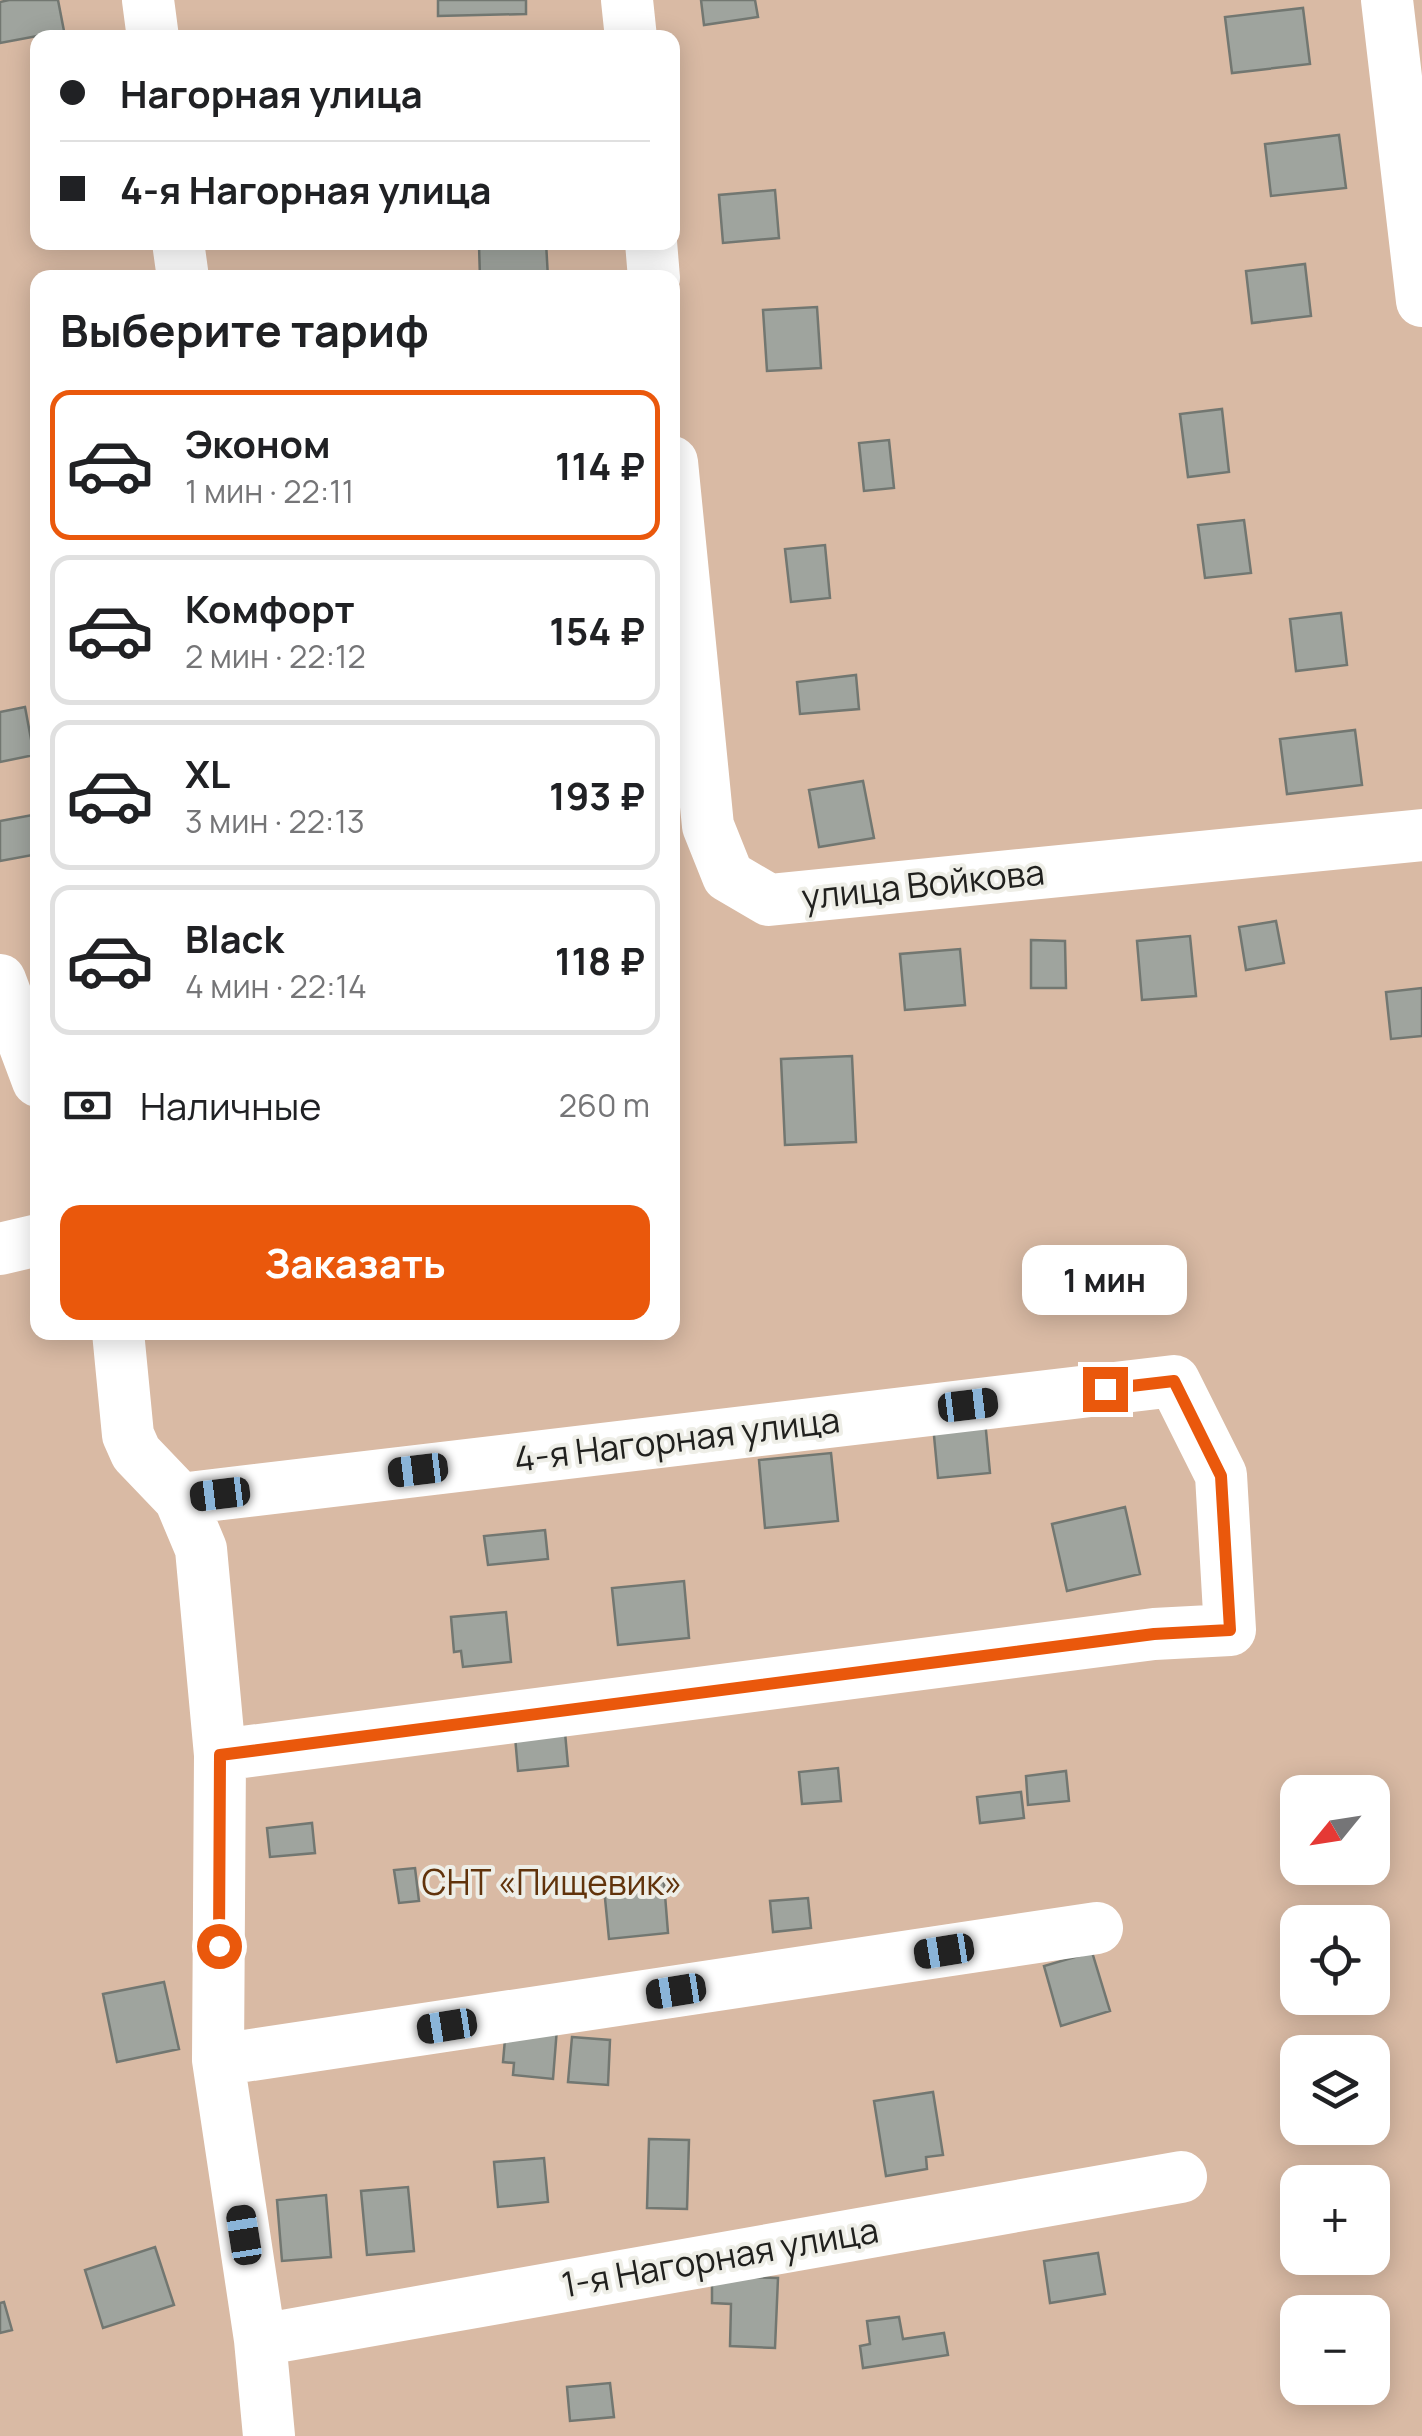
<!DOCTYPE html>
<html lang="ru">
<meta charset="utf-8">
<style>
:root{--surface:#fff;--page:#f6f6f6;--text:#202124;--muted:#757577;--line:#e0e0e0;--accent:#ea580c}
body{margin:0;font-family:Manrope,sans-serif;background:var(--page);color:var(--text);height:100vh;display:flex;flex-direction:column;font-size:38px;white-space:nowrap}
*{box-sizing:border-box;margin:0}
p{font-size:32px;color:var(--muted)}
.icon{flex:none;width:55px;height:55px;fill:none;stroke:currentColor;stroke-width:2;stroke-linecap:round;stroke-linejoin:round}
.map{position:relative;flex:1;overflow:hidden}
.panel{position:absolute;left:30px;top:270px;width:650px;height:1070px;display:flex;flex-direction:column;background:var(--surface);border-radius:20px;box-shadow:0 5px 25px #0003}
.panel>*{flex:none}
.hud{position:absolute;left:30px;top:30px;width:650px;height:220px;border-radius:20px;box-shadow:0 5px 25px #0003;display:grid;align-content:center;height:220px;padding:0 30px;background:var(--surface)}
.needle{width:65px;rotate:240deg}
.controls{position:absolute;left:1280px;top:1775px;display:grid;gap:20px}
.controls a{display:grid;place-items:center;width:110px;height:110px;border-radius:20px;background:var(--surface);box-shadow:0 5px 25px #0003;font-size:50px}
.end{position:absolute;width:45px;height:45px;margin:-22px;border:12px solid #ea580c;background:#fff;box-shadow:0 0 0 5px #fff}
.from{border-radius:50%}
.bubble{position:absolute;height:70px;border-radius:20px;background:var(--surface);box-shadow:0 5px 25px #0003;font-size:32px;font-weight:700;line-height:70px;text-align:center}
.car{position:absolute;width:30px;height:60px;margin:-30px -15px;border-radius:12px;box-shadow:0 0 8px 2px #0007;background:linear-gradient(#222 24%,#8ab4d8 0 40%,#222 0 76%,#8ab4d8 0 86%,#222 0)}
.hud b{display:flex;align-items:center;gap:35px;height:95px;font-size:38px}
.hud b+b{border-top:2px solid var(--line)}
.hud i{width:25px;height:25px;background:var(--text)}
ul{padding:0;list-style:none}
li{display:flex;align-items:center;gap:30px;height:150px;margin:0 20px 15px;padding:0 10px;border:5px solid var(--line);border-radius:20px}
li div{flex:1}
li b{display:block;font-size:38px}
li em{font-style:normal;font-weight:700}
li.current{border-color:var(--accent)}
li>.icon{width:90px;height:90px;stroke-width:1.5}
h2{padding:0 30px;font-size:45px;line-height:120px}
.pay{display:flex;align-items:center;gap:25px;height:110px;padding:0 30px;font-size:38px}
.pay p{margin-inline-start:auto}
.action{display:flex;gap:20px;margin-top:auto;padding:20px 30px}
.action a{flex:1;height:115px;border-radius:20px;background:var(--accent);color:#fff;font-size:40px;font-weight:700;line-height:115px;text-align:center}
.map>svg:first-child{display:block}
.green{fill:#d9baa4;fill-rule:evenodd}
.building{fill:#9fa49e;stroke:#727771;stroke-width:2.5}
.lines{fill:none;stroke-linecap:round;stroke-linejoin:round}
.minor{stroke:#fff;stroke-width:52}
.route{stroke:#ea580c;stroke-width:12}
.labels{text-anchor:middle;stroke-width:8;stroke-linejoin:round;paint-order:stroke}
.street-label{font-size:35px;fill:#20201e;stroke:#eeeee7}
.park-label{font-size:35px;fill:#61330b;stroke:#eeeee7}
</style>
<div class="map">
<svg width="1422" height="2436" viewBox="0 0 1422 2436">
<rect width="100%" height="100%" fill="#e0e1da"/>
<path class="green" d="M0 0H1422V2436H0ZM38 38H672V242H38ZM38 278H672V1332H38ZM1298 1792H1372V1868H1298ZM1298 1922H1372V1998H1298ZM1298 2052H1372V2128H1298ZM1298 2182H1372V2258H1298ZM1298 2312H1372V2388H1298Z"/>
<path class="building" d="M9 0H58L64 31 0 43V2Z
M438 0H526V14L438 16Z
M701 0H755L758 17 704 25Z
M1303 8 1310 64 1232 73 1225 17Z
M1339 135 1346 188 1271 196 1265 144Z
M775 190 779 238 723 243 719 195Z
M546 242 548 278H480L479 245Z
M1305 264 1311 316 1252 323 1246 271Z
M817 307 821 368 767 371 763 310Z
M1222 409 1229 472 1188 477 1180 414Z
M889 440 894 488 864 491 859 443Z
M1244 520 1251 573 1205 578 1198 525Z
M825 545 830 598 791 602 785 549Z
M1341 613 1347 665 1296 671 1290 619Z
M856 675 859 709 800 714 797 682Z
M25 707 34 755 0 762V712Z
M1355 730 1362 785 1287 794 1280 739Z
M863 781 874 838 819 847 809 790Z
M38 814V854L0 861V821Z
M1276 921 1284 963 1246 970 1239 927Z
M1190 936 1196 996 1142 1000 1137 941Z
M1031 940 1065 941 1066 988H1031Z
M960 949 965 1005 905 1010 900 954Z
M1422 988V1036L1391 1039 1386 992Z
M852 1056 856 1142 785 1145 781 1059Z
M985 1420 990 1473 938 1478 933 1425Z
M831 1453 838 1521 765 1528 759 1460Z
M1125 1507 1140 1574 1067 1591 1052 1524Z
M545 1530 548 1559 488 1565 484 1536Z
M684 1581 689 1638 618 1645 612 1588Z
M506 1612 511 1662 463 1667 461 1651 454 1652 451 1617Z
M564 1721 568 1766 518 1771 514 1725Z
M838 1768 841 1801 802 1804 799 1772Z
M1066 1771 1069 1801 1028 1805 1026 1776Z
M1021 1792 1024 1818 980 1823 977 1797Z
M312 1823 315 1853 270 1857 267 1828Z
M415 1868 419 1901 399 1903 394 1870Z
M664 1882 668 1933 609 1939 604 1888Z
M808 1898 811 1928 773 1932 770 1901Z
M1092 1952 1110 2011 1061 2026 1044 1966Z
M164 1982 179 2049 117 2062 103 1994Z
M557 2028 553 2079 513 2075 514 2063 503 2062 505 2039Z
M572 2037 610 2040 608 2085 568 2082Z
M933 2092 943 2155 926 2157 927 2169 886 2176 874 2101Z
M649 2139 689 2140 687 2209 647 2208Z
M544 2158 548 2202 498 2207 494 2162Z
M408 2187 414 2251 367 2255 361 2191Z
M326 2195 331 2257 282 2261 277 2200Z
M155 2247 174 2305 103 2328 85 2270Z
M1098 2253 1105 2294 1050 2303 1044 2261Z
M712 2276 778 2278 775 2348 730 2346 731 2304 712 2303Z
M4 2302 12 2330 0 2333V2303Z
M899 2317 903 2339 944 2333 948 2355 863 2368 860 2346 870 2344 867 2321Z
M610 2383 614 2417 570 2421 567 2387Z"/>
<g class="lines">
<path class="minor" d="M148 0 153 38
M627 0 631 38
M1387 0 1422 301
M178 242 183 278
M651 242 654 278
M672 462 708 826 728 876 769 900 1422 835
M0 980 38 1081
M0 1249 38 1240
M118 1332 128 1435 136 1453 180 1499 201 1549 220 1755 218 2060 260 2340 269 2436
M180 1499 1174 1381 1221 1475 1230 1630 1154 1634 220 1755
M218 2060 1097 1928
M260 2340 1181 2177"/>
</g>
<g class="lines">
<path class="route" d="M219 1946 220 1755 1154 1634 1230 1630 1221 1476 1174 1381 1105 1389"/>
</g>
<g class="labels">
<g class="street-label">
<text transform="translate(923 885) rotate(-6)" y="12">улица Войкова</text>
<text transform="translate(677 1440) rotate(-7)" y="12">4-я Нагорная улица</text>
<text transform="translate(720 2258) rotate(-10)" y="12">1-я Нагорная улица</text>
</g>
<g class="park-label">
<text x="552" y="1895">СНТ «Пищевик»</text>
</g>
</g>
</svg>
<div class="controls">
<a><svg class="needle" viewBox="-14 -14 28 28"><path d="M0-13l5 13h-10z" fill="#e53935"/><path d="M0 13l5-13h-10z" fill="#757577"/></svg></a>
<a><svg class="icon" aria-label="locate" viewBox="0 0 24 24"><circle cx="12" cy="12" r="6"/><path d="M12 2v4M12 18v4M2 12h4M18 12h4"/></svg></a>
<a><svg class="icon" aria-label="layers" viewBox="0 0 24 24"><path d="M12 4l9 5-9 5-9-5zM3 14l9 5 9-5"/></svg></a>
<a>+</a>
<a>−</a>
</div>
<i class="end from" style="left:219px;top:1946px"></i>
<i class="end" style="left:1105px;top:1389px"></i>
<div class="bubble" style="left:1022px;top:1245px;width:165px">1 мин</div>
<i class="car" style="left:968px;top:1405px;rotate:83deg"></i>
<i class="car" style="left:418px;top:1470px;rotate:263deg"></i>
<i class="car" style="left:220px;top:1494px;rotate:263deg"></i>
<i class="car" style="left:944px;top:1951px;rotate:261deg"></i>
<i class="car" style="left:676px;top:1991px;rotate:261deg"></i>
<i class="car" style="left:447px;top:2026px;rotate:261deg"></i>
<i class="car" style="left:244px;top:2235px;rotate:351deg"></i>
<div class="hud">
<b><i class="from"></i>Нагорная улица</b>
<b><i></i>4-я Нагорная улица</b>
</div>
<section class="panel">
<h2>Выберите тариф</h2>
<ul>
<li class="current"><svg class="icon" aria-label="car" viewBox="0 0 24 24"><path d="M5 17H2v-5l4-1 3-4h7l3 4 3 1v5h-3M9 17h6M6 11h13"/><circle cx="7" cy="17" r="2"/><circle cx="17" cy="17" r="2"/></svg><div><b>Эконом</b><p>1 мин · 22:11</p></div><em>114 ₽</em></li>
<li><svg class="icon" aria-label="car" viewBox="0 0 24 24"><path d="M5 17H2v-5l4-1 3-4h7l3 4 3 1v5h-3M9 17h6M6 11h13"/><circle cx="7" cy="17" r="2"/><circle cx="17" cy="17" r="2"/></svg><div><b>Комфорт</b><p>2 мин · 22:12</p></div><em>154 ₽</em></li>
<li><svg class="icon" aria-label="car" viewBox="0 0 24 24"><path d="M5 17H2v-5l4-1 3-4h7l3 4 3 1v5h-3M9 17h6M6 11h13"/><circle cx="7" cy="17" r="2"/><circle cx="17" cy="17" r="2"/></svg><div><b>XL</b><p>3 мин · 22:13</p></div><em>193 ₽</em></li>
<li><svg class="icon" aria-label="car" viewBox="0 0 24 24"><path d="M5 17H2v-5l4-1 3-4h7l3 4 3 1v5h-3M9 17h6M6 11h13"/><circle cx="7" cy="17" r="2"/><circle cx="17" cy="17" r="2"/></svg><div><b>Black</b><p>4 мин · 22:14</p></div><em>118 ₽</em></li>
</ul>
<div class="pay"><svg class="icon" aria-label="cash" viewBox="0 0 24 24"><path d="M3 7h18v10H3z"/><circle cx="12" cy="12" r="2"/></svg>Наличные<p>260 m</p></div>
<div class="action"><a>Заказать</a></div>
</section>
</div>
